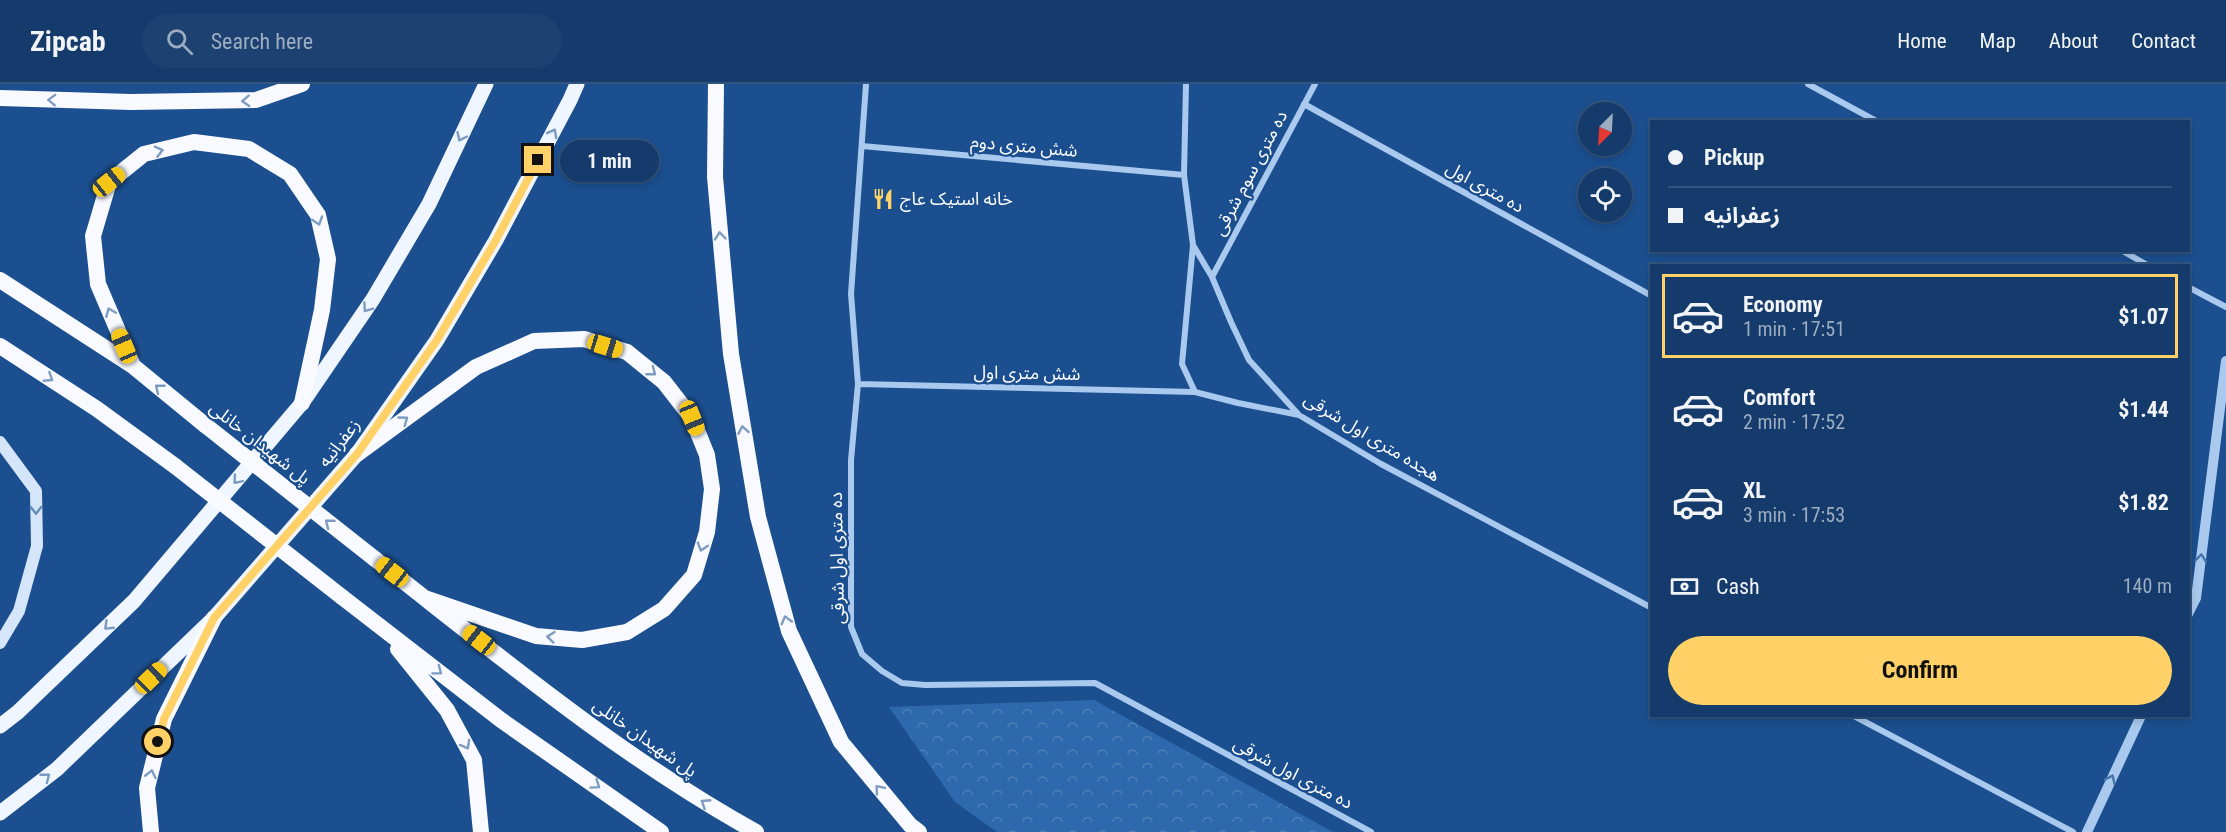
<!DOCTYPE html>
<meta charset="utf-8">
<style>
:root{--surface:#143b6b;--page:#1d4271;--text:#f1f3f6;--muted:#9dadc1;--line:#33557e;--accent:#ffd166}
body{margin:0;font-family:"Roboto Condensed","Noto Sans Arabic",sans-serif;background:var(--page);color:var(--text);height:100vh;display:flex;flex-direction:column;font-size:22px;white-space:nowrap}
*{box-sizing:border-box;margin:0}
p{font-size:20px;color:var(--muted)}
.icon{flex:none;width:33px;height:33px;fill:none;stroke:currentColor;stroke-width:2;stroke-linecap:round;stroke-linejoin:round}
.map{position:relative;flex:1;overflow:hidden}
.details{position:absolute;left:1650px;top:180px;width:540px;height:453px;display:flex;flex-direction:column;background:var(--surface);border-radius:0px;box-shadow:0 3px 9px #0003,0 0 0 2px var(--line)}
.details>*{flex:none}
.top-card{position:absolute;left:1650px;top:36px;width:540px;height:132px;border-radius:0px;box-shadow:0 3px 9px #0003,0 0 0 2px var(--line);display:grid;align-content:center;height:132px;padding:0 18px;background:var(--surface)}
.needle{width:39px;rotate:204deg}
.controls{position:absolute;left:1578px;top:18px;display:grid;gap:12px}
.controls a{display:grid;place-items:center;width:54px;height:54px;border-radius:50%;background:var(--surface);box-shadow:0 3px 9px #0003,0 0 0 2px var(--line);font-size:30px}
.end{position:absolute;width:27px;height:27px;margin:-14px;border:8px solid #ffd166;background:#111;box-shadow:0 0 0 3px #111}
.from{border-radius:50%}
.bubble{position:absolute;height:42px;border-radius:21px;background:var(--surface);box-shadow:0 3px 9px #0003,0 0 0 2px var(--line);font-size:20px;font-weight:700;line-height:42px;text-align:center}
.car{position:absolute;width:18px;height:36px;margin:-18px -9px;border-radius:8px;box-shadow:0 0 4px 2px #0007;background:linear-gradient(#f5c518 24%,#345 0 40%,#f5c518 0 76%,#345 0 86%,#f5c518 0)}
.top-card b{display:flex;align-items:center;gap:21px;height:57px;font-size:22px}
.top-card b+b{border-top:2px solid var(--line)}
.top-card i{width:15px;height:15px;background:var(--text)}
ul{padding:10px 0 0;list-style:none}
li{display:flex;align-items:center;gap:18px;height:84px;margin:0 12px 9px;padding:0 6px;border:3px solid transparent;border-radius:0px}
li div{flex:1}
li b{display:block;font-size:22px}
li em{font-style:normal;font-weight:700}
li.selected{border-color:var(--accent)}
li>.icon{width:54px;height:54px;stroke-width:1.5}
.pay{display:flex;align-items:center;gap:15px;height:66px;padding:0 18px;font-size:22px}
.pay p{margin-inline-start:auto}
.primary-button{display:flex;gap:12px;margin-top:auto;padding:12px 18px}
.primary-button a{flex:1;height:69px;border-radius:36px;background:var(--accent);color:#111;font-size:24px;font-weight:700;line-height:69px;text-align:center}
header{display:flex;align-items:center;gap:36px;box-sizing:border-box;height:84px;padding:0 30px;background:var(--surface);border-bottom:2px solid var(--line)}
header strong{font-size:28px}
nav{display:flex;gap:33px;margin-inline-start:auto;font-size:21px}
.search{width:420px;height:54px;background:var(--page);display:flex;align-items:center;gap:15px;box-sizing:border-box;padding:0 21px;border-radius:33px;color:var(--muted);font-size:22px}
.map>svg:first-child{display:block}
.forest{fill:url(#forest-crowns)}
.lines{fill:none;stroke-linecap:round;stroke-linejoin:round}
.minor{stroke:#a9c9ee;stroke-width:6}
.tertiary{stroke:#a9c9ee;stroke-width:10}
.secondary{stroke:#d6e6fa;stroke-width:12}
.primary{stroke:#f0f6ff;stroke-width:15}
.trunk{stroke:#f8faff;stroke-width:16}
.trunk-bridge{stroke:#f8faff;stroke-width:16}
.oneway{stroke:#7e9cc1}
.oneway2{stroke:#7b9ac1}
.oneway3{stroke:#668bba}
.oneway4{stroke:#4674ac}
.route{stroke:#ffd166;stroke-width:8}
.labels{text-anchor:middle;stroke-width:4.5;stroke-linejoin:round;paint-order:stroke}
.street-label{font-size:18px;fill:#fff;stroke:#1b4f8f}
.poi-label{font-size:18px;fill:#fff;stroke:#1b4f8f;text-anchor:start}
</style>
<header>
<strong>Zipcab</strong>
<div class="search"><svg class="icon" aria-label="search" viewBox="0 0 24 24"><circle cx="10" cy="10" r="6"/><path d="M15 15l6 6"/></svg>Search here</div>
<nav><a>Home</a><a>Map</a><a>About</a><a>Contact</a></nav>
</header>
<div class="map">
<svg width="2226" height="748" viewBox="0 0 2226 748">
<defs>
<pattern id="forest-crowns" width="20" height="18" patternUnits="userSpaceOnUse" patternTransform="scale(1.5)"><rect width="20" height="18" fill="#2e69ad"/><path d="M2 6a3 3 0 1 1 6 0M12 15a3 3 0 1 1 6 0" fill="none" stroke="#4d80b9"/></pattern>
</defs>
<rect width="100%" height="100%" fill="#1b4f8f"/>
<path class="forest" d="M1094 616 1333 748H997L955 718 889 623Z"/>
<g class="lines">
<path class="minor" d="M866 0 851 210 858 300 851 376V543L862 570 882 587 902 599 925 601 1095 599 1371 748
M1186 0 1184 91 1193 161 1212 193 1231 238 1249 276 1299 331 1381 380 1652 524
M1808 0 1878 38
M1304 20 1652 212
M862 62 1184 91
M1193 161 1182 280 1195 308 1238 319 1299 331
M2121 166 2149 182
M1212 193 1315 0
M2188 203 2226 223
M858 300 1195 308
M1854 632 2073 748"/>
<path class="tertiary" d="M2188 530 2196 514 2226 277
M2087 748 2141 632"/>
<path class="secondary" d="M0 358 36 407 37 462 19 527 0 559"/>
<path class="primary" d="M0 642 18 628 134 517 302 319 373 215 429 120 486 0
M0 729 57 685 214 534 357 370 437 256 496 156 570 16 577 0"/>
<path class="trunk" d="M716 0 715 93 731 270 758 433 789 547 841 658 910 741 919 748
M0 14 131 18 256 16 302 0
M0 196 133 282 205 341
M0 262 97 325 175 382
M133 282 98 200 93 152 109 98 144 70 194 58 249 65 290 90 318 131 328 175 322 226 302 319
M357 370 476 283 534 257 584 255 627 268 664 298 692 334 707 371 712 405 707 448 694 491 664 525 627 548 582 556 536 552 425 514
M375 475C498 571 619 672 756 748
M342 513 501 636 661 748
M398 565 447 626 474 676 481 748
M151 748 147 704 164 635 214 534"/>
<path class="trunk-bridge" d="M205 341 375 475
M175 382 342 513"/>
</g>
<defs><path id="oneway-chevron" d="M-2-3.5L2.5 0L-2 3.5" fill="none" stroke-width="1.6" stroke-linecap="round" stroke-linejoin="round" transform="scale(1.5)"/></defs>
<g class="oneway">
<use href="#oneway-chevron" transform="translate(52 16) rotate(-178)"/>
<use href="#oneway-chevron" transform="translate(246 17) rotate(177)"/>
<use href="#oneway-chevron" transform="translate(159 67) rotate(-14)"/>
<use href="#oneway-chevron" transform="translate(318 137) rotate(72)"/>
<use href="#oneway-chevron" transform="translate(720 152) rotate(-95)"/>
<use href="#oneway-chevron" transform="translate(110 228) rotate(-113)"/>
<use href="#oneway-chevron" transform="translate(652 288) rotate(38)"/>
<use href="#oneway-chevron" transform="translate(49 294) rotate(33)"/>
<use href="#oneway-chevron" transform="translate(159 304) rotate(-141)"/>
<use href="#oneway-chevron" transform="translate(404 336) rotate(-36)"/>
<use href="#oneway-chevron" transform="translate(743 346) rotate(-100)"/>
<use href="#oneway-chevron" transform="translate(329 439) rotate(-142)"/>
<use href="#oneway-chevron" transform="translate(702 463) rotate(107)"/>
<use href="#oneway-chevron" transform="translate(786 536) rotate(-105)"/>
<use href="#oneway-chevron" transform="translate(551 553) rotate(-174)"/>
<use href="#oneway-chevron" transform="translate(438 587) rotate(37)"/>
<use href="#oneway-chevron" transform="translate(466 661) rotate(61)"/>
<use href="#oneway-chevron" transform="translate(151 690) rotate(-77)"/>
<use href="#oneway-chevron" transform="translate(596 701) rotate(35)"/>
<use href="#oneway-chevron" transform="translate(879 705) rotate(-130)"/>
<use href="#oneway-chevron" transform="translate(705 719) rotate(-147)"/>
</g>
<g class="oneway2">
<use href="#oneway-chevron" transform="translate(553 49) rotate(-62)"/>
<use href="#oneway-chevron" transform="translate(461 53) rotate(115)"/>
<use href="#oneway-chevron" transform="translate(367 224) rotate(125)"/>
<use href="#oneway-chevron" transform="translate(237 396) rotate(130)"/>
<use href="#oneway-chevron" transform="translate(108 542) rotate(136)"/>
<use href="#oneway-chevron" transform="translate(46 693) rotate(-38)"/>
</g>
<use class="oneway3" href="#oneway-chevron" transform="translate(36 426) rotate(89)"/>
<g class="oneway4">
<use href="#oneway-chevron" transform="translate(2201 474) rotate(-83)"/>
<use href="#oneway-chevron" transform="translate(2111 695) rotate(-65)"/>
</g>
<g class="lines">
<path class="route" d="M158 658 164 635 214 534 357 370 437 256 496 156 538 76"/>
</g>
<defs>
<symbol id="restaurant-bare" viewBox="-9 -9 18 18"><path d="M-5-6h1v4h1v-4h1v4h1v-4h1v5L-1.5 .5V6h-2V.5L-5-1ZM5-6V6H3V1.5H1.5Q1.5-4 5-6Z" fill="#ffd166" stroke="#1b4f8f" stroke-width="2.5" paint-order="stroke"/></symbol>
</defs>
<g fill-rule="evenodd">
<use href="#restaurant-bare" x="868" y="100" width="30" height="30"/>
</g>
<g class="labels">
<g class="street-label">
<text transform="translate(1024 62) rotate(5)" y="6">شش متری دوم</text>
<text transform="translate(1250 89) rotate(-62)" y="6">ده متری سوم شرقی</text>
<text transform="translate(1485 103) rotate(29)" y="6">ده متری اول</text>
<text transform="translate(1027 289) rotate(1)" y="6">شش متری اول</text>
<text transform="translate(1372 353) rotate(31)" y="6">هجده متری اول شرقی</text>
<text transform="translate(260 359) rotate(38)" y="6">پل شهیدان خانلی</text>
<text transform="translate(339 359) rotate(-52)" y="6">زعفرانیه</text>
<text transform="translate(837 474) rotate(-91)" y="6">ده متری اول شرقی</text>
<text transform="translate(645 654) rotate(35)" y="6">پل شهیدان خانلی</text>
<text transform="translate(1293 689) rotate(28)" y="6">ده متری اول شرقی</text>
</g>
<g class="poi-label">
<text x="900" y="121">خانه استیک عاج</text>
</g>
</g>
</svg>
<div class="controls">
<a><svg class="needle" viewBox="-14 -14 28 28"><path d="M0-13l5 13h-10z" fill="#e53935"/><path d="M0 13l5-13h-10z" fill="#9dadc1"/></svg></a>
<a><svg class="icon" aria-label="locate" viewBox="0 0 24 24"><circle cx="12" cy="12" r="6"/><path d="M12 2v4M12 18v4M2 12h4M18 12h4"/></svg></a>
</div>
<i class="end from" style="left:158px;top:658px"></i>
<i class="end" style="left:538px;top:76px"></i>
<div class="bubble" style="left:560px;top:56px;width:99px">1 min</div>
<i class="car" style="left:109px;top:98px;rotate:51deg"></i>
<i class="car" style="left:124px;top:262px;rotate:337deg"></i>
<i class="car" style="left:605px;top:262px;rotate:107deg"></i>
<i class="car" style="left:692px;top:334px;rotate:158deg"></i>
<i class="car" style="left:392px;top:488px;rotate:308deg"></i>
<i class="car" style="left:479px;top:556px;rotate:308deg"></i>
<i class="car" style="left:151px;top:594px;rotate:46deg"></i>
<div class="top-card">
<b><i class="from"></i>Pickup</b>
<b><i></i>زعفرانیه</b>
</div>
<section class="details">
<ul>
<li class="selected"><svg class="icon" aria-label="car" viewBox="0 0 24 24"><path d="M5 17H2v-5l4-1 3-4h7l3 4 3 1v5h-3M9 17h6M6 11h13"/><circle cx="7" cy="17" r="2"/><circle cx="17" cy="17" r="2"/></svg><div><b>Economy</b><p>1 min · 17:51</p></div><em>$1.07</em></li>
<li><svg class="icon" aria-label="car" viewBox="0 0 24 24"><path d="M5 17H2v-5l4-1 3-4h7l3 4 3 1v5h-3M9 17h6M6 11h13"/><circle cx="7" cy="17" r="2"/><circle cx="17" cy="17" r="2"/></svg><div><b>Comfort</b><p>2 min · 17:52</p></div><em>$1.44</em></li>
<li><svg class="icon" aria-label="car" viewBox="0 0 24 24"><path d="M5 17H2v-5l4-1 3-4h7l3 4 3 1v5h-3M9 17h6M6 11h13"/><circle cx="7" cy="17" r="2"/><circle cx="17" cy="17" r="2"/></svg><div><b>XL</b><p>3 min · 17:53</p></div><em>$1.82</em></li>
</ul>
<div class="pay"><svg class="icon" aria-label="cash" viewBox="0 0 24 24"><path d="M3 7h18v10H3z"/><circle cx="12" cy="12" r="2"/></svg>Cash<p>140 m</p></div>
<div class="primary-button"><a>Confirm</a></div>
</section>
</div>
